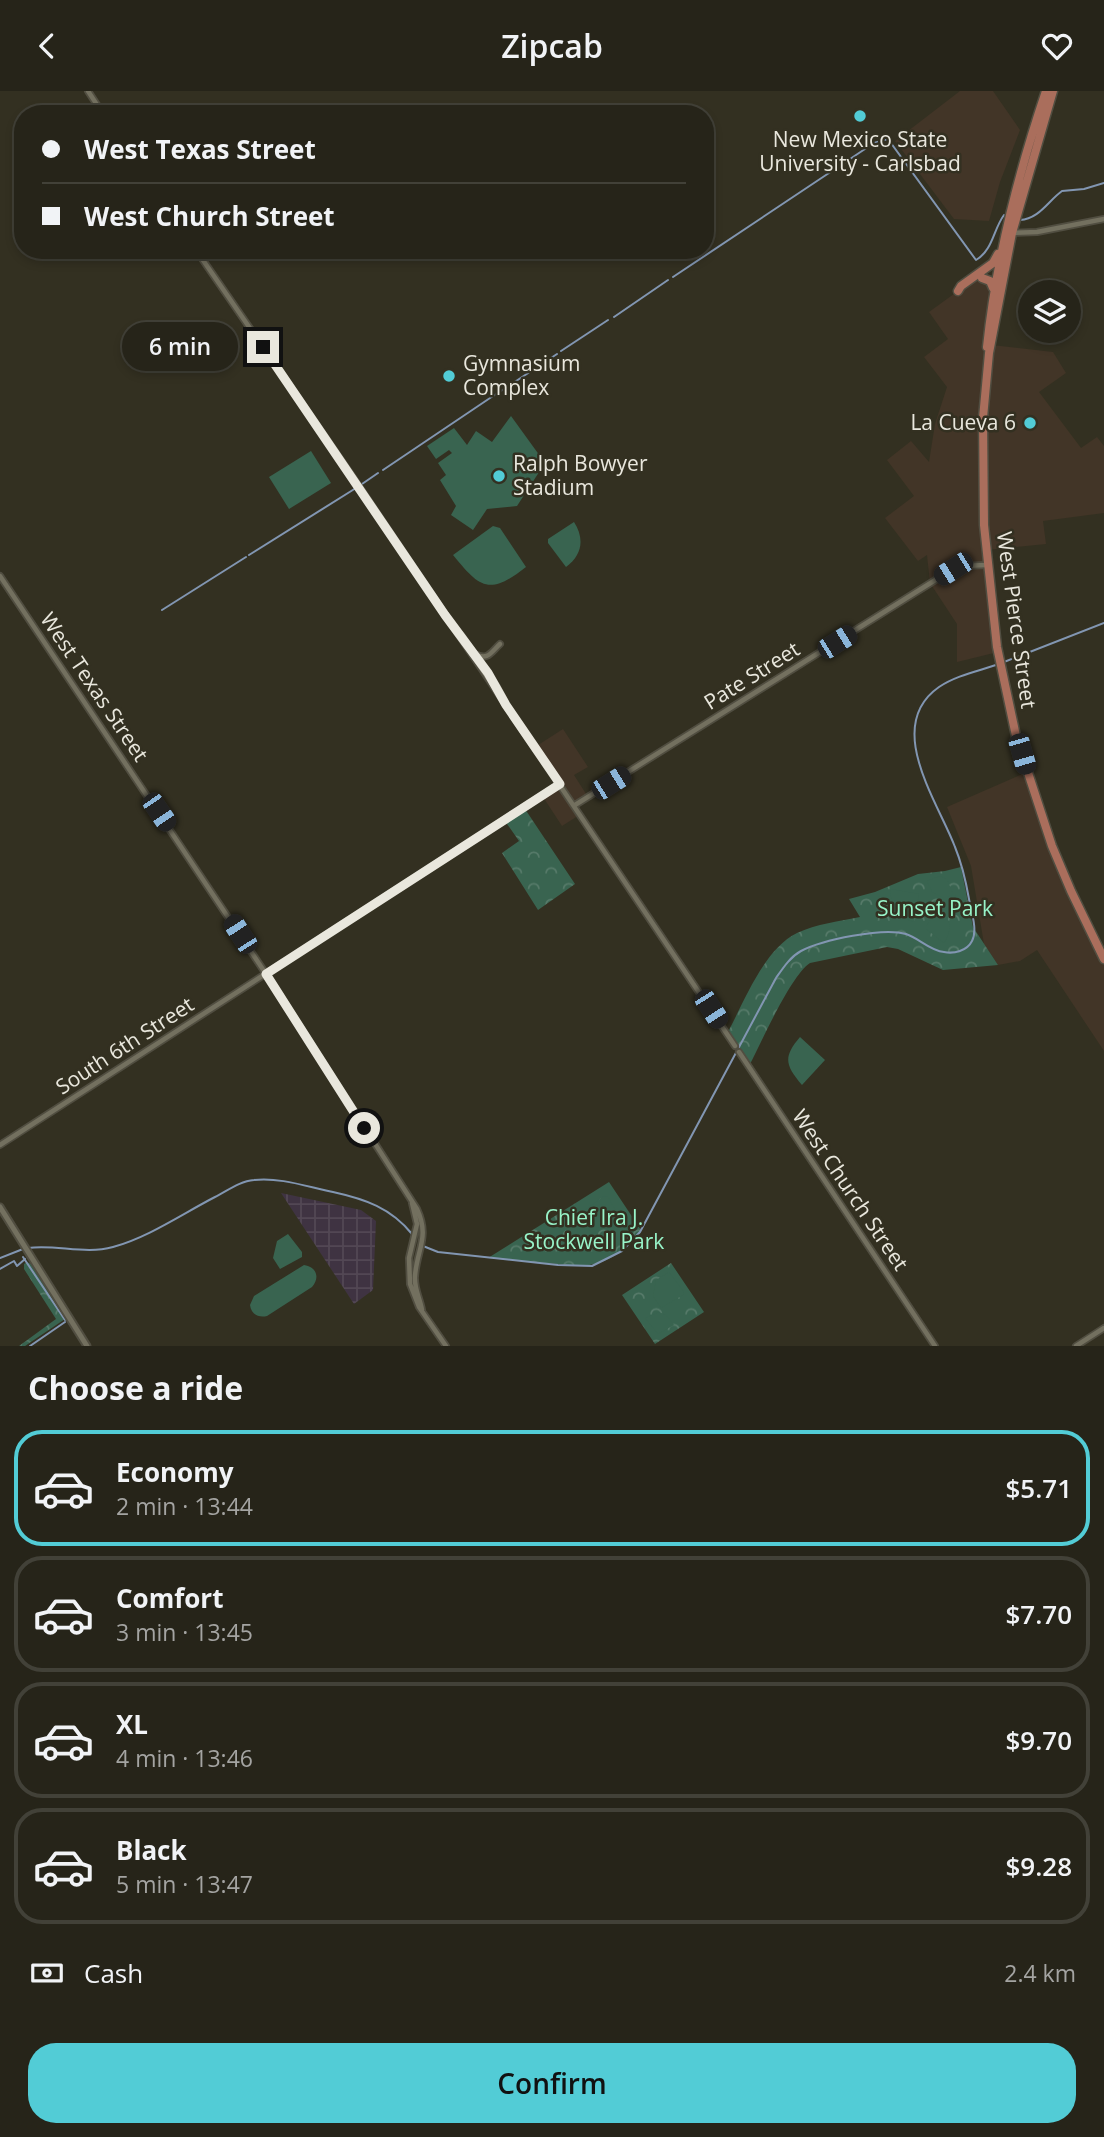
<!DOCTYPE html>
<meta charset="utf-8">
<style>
:root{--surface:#262419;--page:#323026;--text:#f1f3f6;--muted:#a4a4a2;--line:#424138;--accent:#52ccd6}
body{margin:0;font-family:"Open Sans",sans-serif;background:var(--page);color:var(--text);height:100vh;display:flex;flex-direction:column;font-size:26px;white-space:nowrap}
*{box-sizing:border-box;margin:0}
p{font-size:23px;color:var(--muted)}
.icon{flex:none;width:38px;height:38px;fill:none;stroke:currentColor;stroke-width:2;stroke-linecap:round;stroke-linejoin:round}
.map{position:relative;height:1255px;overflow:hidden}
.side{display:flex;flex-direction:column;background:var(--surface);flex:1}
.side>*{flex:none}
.guide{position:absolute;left:14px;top:14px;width:700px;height:154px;border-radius:28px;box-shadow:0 4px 10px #0003,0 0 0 2px var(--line);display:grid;align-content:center;height:154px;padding:0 28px;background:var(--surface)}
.buttons{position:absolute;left:1018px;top:189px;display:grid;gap:14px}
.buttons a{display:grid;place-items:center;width:63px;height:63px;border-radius:50%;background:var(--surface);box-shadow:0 4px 10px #0003,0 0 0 2px var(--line);font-size:35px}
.end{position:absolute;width:32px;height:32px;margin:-16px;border:9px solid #e9e7dd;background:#111;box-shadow:0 0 0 4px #111}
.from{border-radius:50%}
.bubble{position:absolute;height:49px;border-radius:24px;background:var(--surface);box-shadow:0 4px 10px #0003,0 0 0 2px var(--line);font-size:23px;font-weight:600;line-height:49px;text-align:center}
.car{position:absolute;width:21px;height:42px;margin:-21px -10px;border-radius:9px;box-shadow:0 0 5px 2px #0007;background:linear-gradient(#222 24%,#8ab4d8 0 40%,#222 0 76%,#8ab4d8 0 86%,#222 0)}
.guide b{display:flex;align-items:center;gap:24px;height:66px;font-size:26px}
.guide b+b{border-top:2px solid var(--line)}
.guide i{width:18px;height:18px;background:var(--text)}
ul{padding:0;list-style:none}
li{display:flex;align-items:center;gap:21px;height:116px;margin:0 14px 10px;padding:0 14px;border:4px solid var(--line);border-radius:28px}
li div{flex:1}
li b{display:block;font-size:26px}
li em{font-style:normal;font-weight:600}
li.current{border-color:var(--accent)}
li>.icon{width:63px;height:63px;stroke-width:1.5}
h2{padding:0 28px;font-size:32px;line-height:84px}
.pay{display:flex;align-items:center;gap:18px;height:77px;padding:0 28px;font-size:26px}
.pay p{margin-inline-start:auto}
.action{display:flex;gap:14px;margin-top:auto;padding:14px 28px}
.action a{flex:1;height:80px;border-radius:28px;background:var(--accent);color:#111;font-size:28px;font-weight:600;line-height:80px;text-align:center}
header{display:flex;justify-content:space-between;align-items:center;height:91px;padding:0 28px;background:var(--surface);font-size:32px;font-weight:600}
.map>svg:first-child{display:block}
.commercial{fill:#423527}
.industrial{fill:url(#industrial-grid)}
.forest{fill:url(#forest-crowns)}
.pitch{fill:#396450}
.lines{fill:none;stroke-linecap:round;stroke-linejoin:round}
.stream{stroke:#8296b2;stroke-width:2}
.tertiary-casing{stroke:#514e41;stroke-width:8}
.secondary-casing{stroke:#514e41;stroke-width:9}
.trunk-casing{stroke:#514e41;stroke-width:11}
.tertiary{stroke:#73705f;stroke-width:4.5}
.secondary{stroke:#73705f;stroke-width:5}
.trunk{stroke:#aa6e5c;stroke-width:8}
.route{stroke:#e9e7dd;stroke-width:9}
.poi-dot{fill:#52ccd6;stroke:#333021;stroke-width:2.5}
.labels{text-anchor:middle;stroke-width:5;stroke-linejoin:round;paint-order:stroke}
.poi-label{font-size:21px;fill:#e9e7dd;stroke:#333021;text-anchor:start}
.street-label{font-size:21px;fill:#e9e7dd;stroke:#333021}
.park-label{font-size:21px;fill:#98f4c9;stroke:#333021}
</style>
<header><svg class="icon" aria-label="back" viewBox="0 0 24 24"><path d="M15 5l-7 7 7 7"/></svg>Zipcab<svg class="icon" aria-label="heart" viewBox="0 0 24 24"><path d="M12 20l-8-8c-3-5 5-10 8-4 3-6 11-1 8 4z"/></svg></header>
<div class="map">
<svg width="1104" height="1255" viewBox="0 0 1104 1255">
<defs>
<pattern id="industrial-grid" width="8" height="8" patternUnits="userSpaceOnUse" patternTransform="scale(1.75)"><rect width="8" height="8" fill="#3f3342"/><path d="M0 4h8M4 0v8" fill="none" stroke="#524754"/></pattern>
<pattern id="forest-crowns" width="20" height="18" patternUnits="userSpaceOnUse" patternTransform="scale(1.75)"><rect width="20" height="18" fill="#396450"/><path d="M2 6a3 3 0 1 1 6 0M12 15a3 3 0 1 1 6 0" fill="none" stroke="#567a69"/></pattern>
</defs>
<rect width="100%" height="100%" fill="#333021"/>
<path class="commercial" d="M960 0H993L1020 39 1000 91 989 130 954 128 895 50Z
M982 187 992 194V254L1053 261 1066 282 1039 301 1081 357 1097 346 1104 355V422L1043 430 1046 453 986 459 998 561 957 571V533L930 492 927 464 918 470 885 427 914 405 887 369 911 350 929 371 935 333 947 296 924 266 948 248 929 221 969 192Z
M563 638 588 676 574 684 588 706 575 714 581 723 562 735 543 706 560 693 535 656Z
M1027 681 1045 737 1104 868V960L1037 859 1020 870 998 874 984 853 971 775 947 716Z"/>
<path class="industrial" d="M281 1102 361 1119 376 1130 373 1199 354 1213Z"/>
<path class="forest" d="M525 718 575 793 538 819 502 762 519 750 505 730Z
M961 776 973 836 998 874 943 879 898 858 887 856 810 872C791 884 761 952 749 975L727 943C744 911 764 858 797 842 816 833 840 830 860 826L849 808 875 801 918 783 945 780Z
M609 1091 641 1139C627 1160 606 1174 580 1175L488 1167Z
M27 1171 31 1173 65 1228 25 1255H19L56 1228 24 1178V1173Z
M671 1172 704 1221 655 1253 622 1204Z"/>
<path class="pitch" d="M511 325 545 372 517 415 487 418 473 439 451 424 456 415 440 389 446 384 438 372 452 362 449 359 436 368 427 355 454 337 467 354 476 340 492 351Z
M311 360 331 392 289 418 269 386Z
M574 431C585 448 582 464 566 476L548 452V448Z
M493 435 500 437 526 476C489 505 480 497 453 464Z
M940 785 947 788 953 803 945 807 955 804 957 818 950 825 939 812 944 807 932 801 927 790Z
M891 798 919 803 914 831C898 826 889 815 891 798Z
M939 818C952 827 952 840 944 852L926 838V835Z
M800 946 825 969 802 994C785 974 783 966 800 946Z
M604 1105 608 1106 623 1133C606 1141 591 1139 580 1123Z
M576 1125 594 1144 595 1149 570 1164C563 1150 563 1136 576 1125Z
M288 1143 302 1161V1166L280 1178 273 1167 277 1150Z
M304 1174C317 1176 320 1187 312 1196L267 1225C258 1227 251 1223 250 1214L254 1205Z
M669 1181 684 1201 683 1204 661 1217 653 1205 656 1189Z
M659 1221 666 1224 674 1234 658 1243 645 1227Z"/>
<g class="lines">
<path class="stream" d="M1020 129C1039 128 1048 110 1062 100L1084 98 1104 92
M673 186 874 52 888 48 976 169C993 159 993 139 1004 124
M614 226 668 189
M561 260 608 229
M501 300 557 263
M383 379 496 303
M362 393 378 382
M249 464 356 397
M162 519 246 466
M1004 571 1104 532
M423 1155 438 1161 558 1174 592 1175 622 1160 640 1141 776 887C783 877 790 866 801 860 822 849 883 836 906 843 919 847 930 860 944 861 954 863 967 860 972 850 978 839 971 820 969 808 966 791 962 773 955 756 938 711 883 635 939 596 957 584 979 580 999 573
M28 1157C56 1153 85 1164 113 1156 149 1146 182 1123 215 1106 227 1100 240 1090 254 1089 280 1086 308 1096 333 1101 365 1108 391 1117 412 1143
M23 1166 65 1229
M0 1167 23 1158
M0 1178 14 1170 17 1175 25 1168
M30 1255 65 1231"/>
<defs>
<path id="tertiary" d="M88 0 103 23
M1012 142 1037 141 1104 128
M196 159 352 385 735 955
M0 485 266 883 417 1118C430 1146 417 1158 415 1185 414 1198 420 1207 422 1219
M461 544 497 596 506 613
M475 563C488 570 491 561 500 553
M575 714 953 478 961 475 987 474
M739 961 935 1255
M0 1054 560 693
M412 1112 417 1133 409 1167 410 1193 419 1216 446 1255
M1076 1255 1104 1237"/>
<path id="secondary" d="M0 1116 87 1255"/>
<path id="trunk" d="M1053 0 1012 142 989 262 983 327 984 434 997 556 1016 645 1052 755 1071 800 1104 868
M982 187 990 190 993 197
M958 200 961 195 993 172 998 163
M987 256C996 169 1018 83 1046 0"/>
</defs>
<use href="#tertiary" class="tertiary-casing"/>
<use href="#secondary" class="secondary-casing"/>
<use href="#trunk" class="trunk-casing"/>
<use href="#tertiary" class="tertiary"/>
<use href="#secondary" class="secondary"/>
<use href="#trunk" class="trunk"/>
</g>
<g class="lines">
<path class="route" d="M263 256 445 524 488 582 506 614 560 693 266 883 364 1037"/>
</g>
<g class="poi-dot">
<circle cx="860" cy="25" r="7"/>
<circle cx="449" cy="285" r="7"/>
<circle cx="1030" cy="332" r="7"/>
<circle cx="499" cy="385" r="7"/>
</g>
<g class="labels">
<g class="poi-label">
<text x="860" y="56" text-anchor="middle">New Mexico State<tspan x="860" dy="24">University - Carlsbad</tspan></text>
<text x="463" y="280">Gymnasium<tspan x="463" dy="24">Complex</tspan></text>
<text x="1016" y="339" text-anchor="end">La Cueva 6</text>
<text x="513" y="380">Ralph Bowyer<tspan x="513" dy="24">Stadium</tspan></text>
</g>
<g class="street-label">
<text transform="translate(1016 529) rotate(82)" y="7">West Pierce Street</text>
<text transform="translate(752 585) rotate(-32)" y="7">Pate Street</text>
<text transform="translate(94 596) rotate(56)" y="7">West Texas Street</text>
<text transform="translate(125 955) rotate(-33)" y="7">South 6th Street</text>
<text transform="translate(850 1099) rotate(56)" y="7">West Church Street</text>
</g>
<g class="park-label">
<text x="935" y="825">Sunset Park</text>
<text x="594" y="1134">Chief Ira J.<tspan x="594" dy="24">Stockwell Park</tspan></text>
</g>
</g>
</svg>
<div class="buttons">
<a><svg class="icon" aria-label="layers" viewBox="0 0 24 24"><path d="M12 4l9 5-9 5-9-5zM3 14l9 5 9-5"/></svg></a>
</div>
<i class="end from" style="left:364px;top:1037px"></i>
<i class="end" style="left:263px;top:256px"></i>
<div class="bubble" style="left:122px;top:231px;width:116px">6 min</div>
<i class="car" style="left:953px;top:478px;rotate:238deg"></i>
<i class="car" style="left:837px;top:551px;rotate:58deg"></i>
<i class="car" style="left:1022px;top:663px;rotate:164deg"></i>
<i class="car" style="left:611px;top:692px;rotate:58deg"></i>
<i class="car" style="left:159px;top:721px;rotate:146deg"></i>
<i class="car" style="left:240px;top:843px;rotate:327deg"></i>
<i class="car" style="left:711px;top:918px;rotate:147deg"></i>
<div class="guide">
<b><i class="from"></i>West Texas Street</b>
<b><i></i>West Church Street</b>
</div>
</div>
<section class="side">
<h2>Choose a ride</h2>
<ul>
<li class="current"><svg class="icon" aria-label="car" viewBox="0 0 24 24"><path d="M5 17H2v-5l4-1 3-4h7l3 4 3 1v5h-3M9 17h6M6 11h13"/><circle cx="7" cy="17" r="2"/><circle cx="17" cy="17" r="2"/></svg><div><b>Economy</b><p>2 min · 13:44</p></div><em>$5.71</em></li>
<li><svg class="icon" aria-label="car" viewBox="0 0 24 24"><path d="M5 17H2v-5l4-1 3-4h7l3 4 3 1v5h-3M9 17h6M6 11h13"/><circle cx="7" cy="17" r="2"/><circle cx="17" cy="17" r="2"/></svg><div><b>Comfort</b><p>3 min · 13:45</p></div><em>$7.70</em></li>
<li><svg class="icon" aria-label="car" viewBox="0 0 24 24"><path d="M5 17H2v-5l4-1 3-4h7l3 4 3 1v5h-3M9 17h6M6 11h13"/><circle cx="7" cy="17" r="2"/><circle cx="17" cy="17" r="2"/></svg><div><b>XL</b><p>4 min · 13:46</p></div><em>$9.70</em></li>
<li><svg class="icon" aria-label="car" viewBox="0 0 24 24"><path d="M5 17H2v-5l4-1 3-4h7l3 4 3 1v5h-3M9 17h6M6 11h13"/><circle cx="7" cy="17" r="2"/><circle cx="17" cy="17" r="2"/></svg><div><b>Black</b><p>5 min · 13:47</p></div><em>$9.28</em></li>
</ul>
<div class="pay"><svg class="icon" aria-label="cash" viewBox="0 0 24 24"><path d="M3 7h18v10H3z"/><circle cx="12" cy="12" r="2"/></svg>Cash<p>2.4 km</p></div>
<div class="action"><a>Confirm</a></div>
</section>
